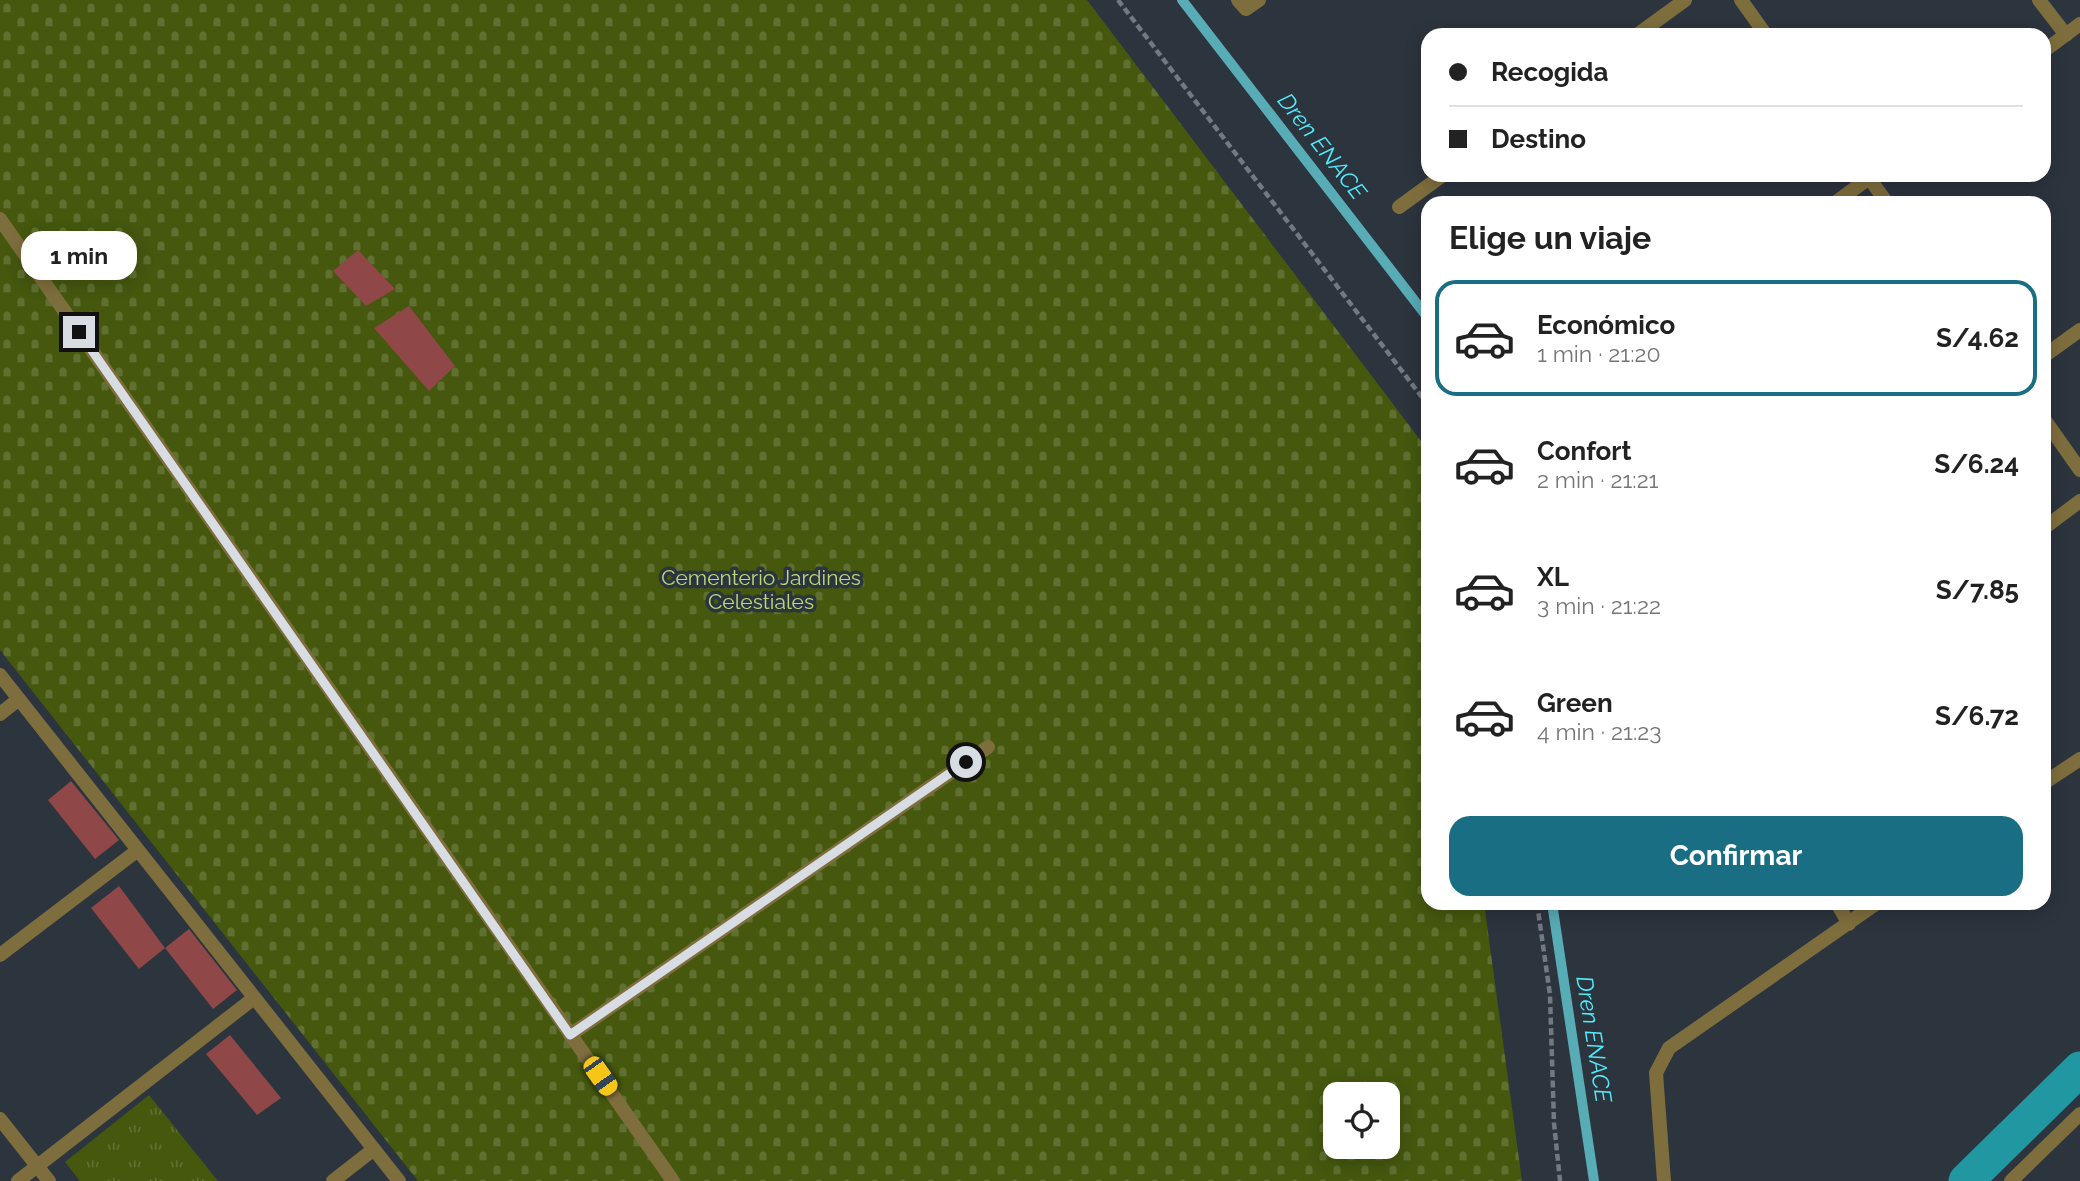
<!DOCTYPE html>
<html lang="es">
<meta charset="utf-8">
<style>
:root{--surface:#fff;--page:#f6f6f6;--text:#222;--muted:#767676;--line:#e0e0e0;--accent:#1a6e84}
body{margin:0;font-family:Raleway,sans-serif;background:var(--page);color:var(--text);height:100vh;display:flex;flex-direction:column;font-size:26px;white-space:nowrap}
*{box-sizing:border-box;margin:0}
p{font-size:23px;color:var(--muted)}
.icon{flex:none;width:38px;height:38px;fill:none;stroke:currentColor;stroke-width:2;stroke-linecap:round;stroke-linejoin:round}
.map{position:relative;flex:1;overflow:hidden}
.details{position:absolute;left:1421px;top:196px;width:630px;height:714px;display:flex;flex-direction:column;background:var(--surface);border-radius:21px;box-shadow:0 4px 18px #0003}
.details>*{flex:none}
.guide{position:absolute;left:1421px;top:28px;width:630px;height:154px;border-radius:21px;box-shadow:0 4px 18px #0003;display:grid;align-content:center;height:154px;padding:0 28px;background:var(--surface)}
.fabs{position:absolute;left:1323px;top:1082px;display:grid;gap:14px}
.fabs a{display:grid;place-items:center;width:77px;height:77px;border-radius:14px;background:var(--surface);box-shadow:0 4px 18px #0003;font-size:35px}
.end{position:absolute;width:32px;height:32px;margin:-16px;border:9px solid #d8dde4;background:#111;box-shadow:0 0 0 4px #111}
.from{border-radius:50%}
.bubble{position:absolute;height:49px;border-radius:21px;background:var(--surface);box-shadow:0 4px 18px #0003;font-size:23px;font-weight:700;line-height:49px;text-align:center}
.car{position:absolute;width:21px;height:42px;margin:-21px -10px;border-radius:9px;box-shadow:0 0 5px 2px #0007;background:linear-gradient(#f5c518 24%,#345 0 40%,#f5c518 0 76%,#345 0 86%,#f5c518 0)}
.guide b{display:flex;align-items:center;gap:24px;height:66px;font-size:26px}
.guide b+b{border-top:2px solid var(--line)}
.guide i{width:18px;height:18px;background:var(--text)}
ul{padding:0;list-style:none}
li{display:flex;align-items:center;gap:21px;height:116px;margin:0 14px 10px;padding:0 14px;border:4px solid transparent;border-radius:21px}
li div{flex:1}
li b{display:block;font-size:26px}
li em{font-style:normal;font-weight:700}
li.on{border-color:var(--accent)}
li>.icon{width:63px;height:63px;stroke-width:1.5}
h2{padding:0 28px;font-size:32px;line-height:84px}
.primary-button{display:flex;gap:14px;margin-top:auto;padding:14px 28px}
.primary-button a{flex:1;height:80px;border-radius:21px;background:var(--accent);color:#fff;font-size:28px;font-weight:700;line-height:80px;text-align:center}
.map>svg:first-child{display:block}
.cemetery{fill:url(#cemetery-stones);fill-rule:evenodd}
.park{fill:url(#park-tufts)}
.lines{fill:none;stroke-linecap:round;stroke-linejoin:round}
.stream{stroke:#58acb6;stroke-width:10}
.canal{stroke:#2197a2;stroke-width:35}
.building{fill:#8f4747}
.path{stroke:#727982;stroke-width:4.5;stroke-dasharray:7 3.5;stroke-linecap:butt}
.service{stroke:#7f6e3d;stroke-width:14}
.minor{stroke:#7f6e3d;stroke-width:14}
.route{stroke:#d8dde4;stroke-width:9}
.labels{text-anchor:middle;stroke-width:7;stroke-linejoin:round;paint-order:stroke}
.park-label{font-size:21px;fill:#bada78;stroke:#2c343e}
.water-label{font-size:23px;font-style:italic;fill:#51ecfc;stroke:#2c343e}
</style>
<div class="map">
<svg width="2080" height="1181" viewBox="0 0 2080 1181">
<defs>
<pattern id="cemetery-stones" width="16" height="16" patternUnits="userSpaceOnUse" patternTransform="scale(1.75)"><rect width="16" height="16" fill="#45580e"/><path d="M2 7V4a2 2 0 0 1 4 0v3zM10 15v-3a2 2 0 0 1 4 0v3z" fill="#5f7031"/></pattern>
<pattern id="park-tufts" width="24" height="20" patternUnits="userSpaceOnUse" patternTransform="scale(1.75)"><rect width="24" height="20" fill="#45580e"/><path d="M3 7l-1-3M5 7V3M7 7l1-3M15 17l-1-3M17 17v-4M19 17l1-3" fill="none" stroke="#5f7031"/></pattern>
</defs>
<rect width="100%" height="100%" fill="#2c343e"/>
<path class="cemetery" d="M0 0H1087L1421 441 1428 490V903H1484L1522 1181H418L0 650ZM1335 1094H1388V1146H1335Z"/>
<path class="park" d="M149 1095 218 1181H80L65 1162Z"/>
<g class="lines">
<path class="stream" d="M1182 0 1428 318
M1552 903 1594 1181"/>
<path class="canal" d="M1966 1181 2080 1069"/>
</g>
<path class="building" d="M358 250 395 289 366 306 333 271Z
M409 306 455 366 429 391 374 328Z
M71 781 119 840 95 859 48 800Z
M119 886 165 948 139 969 91 908Z
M189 929 237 990 213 1009 165 948Z
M230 1035 281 1098 257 1115 206 1054Z"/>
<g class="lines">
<path class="path" d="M1118 0 1428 405
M1537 903 1550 995 1554 1123 1560 1181"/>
<path class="service" d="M0 219 673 1181
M2044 528 2080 501
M570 1035 988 747"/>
<path class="minor" d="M1238 0 1246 9 1259 0
M1741 0 1766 35
M2039 0 2066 35
M1637 35 1685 0
M2044 51 2080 24
M1867 175 1887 203
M1835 203 1873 175
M1399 207 1443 175
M2044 356 2080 330
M2044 419 2080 470
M0 675 399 1181
M0 714 19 699
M2044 783 2080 759
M1837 903 1849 924
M0 955 138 850
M0 1119 49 1181
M18 1181 254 998
M333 1181 374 1149
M1664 1181 1656 1073 1669 1048 1877 903
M2011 1181 2080 1114"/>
</g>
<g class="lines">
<path class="route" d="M79 332 570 1035 966 762"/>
</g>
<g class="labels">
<g class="park-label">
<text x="761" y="585">Cementerio Jardines<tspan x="761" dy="24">Celestiales</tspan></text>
</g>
<g class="water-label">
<text transform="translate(1322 146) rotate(52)" y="8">Dren ENACE</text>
<text transform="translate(1594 1039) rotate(81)" y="8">Dren ENACE</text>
</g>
</g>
</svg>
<div class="fabs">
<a><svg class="icon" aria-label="locate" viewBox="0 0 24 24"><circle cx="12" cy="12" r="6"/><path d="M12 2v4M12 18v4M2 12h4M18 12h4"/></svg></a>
</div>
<i class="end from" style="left:966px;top:762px"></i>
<i class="end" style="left:79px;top:332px"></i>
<div class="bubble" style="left:21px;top:231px;width:116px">1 min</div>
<i class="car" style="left:600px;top:1076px;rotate:145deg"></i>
<div class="guide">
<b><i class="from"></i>Recogida</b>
<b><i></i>Destino</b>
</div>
<section class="details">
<h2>Elige un viaje</h2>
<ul>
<li class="on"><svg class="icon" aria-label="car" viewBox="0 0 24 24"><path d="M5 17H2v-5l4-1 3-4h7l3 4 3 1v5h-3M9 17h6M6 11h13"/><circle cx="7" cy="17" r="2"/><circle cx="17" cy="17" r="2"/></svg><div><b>Económico</b><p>1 min · 21:20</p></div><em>S/4.62</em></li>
<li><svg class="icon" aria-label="car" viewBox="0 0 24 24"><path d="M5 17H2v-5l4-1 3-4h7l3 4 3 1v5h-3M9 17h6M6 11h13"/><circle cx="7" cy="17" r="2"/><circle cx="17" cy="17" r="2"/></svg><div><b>Confort</b><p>2 min · 21:21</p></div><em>S/6.24</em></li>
<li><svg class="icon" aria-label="car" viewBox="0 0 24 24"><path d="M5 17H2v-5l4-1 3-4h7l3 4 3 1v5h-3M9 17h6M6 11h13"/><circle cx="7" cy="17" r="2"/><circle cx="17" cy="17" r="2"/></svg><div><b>XL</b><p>3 min · 21:22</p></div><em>S/7.85</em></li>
<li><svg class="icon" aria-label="car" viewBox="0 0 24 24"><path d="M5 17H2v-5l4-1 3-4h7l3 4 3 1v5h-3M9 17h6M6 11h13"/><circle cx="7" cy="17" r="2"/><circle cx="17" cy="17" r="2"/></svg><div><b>Green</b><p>4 min · 21:23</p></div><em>S/6.72</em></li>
</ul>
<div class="primary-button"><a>Confirmar</a></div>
</section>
</div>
